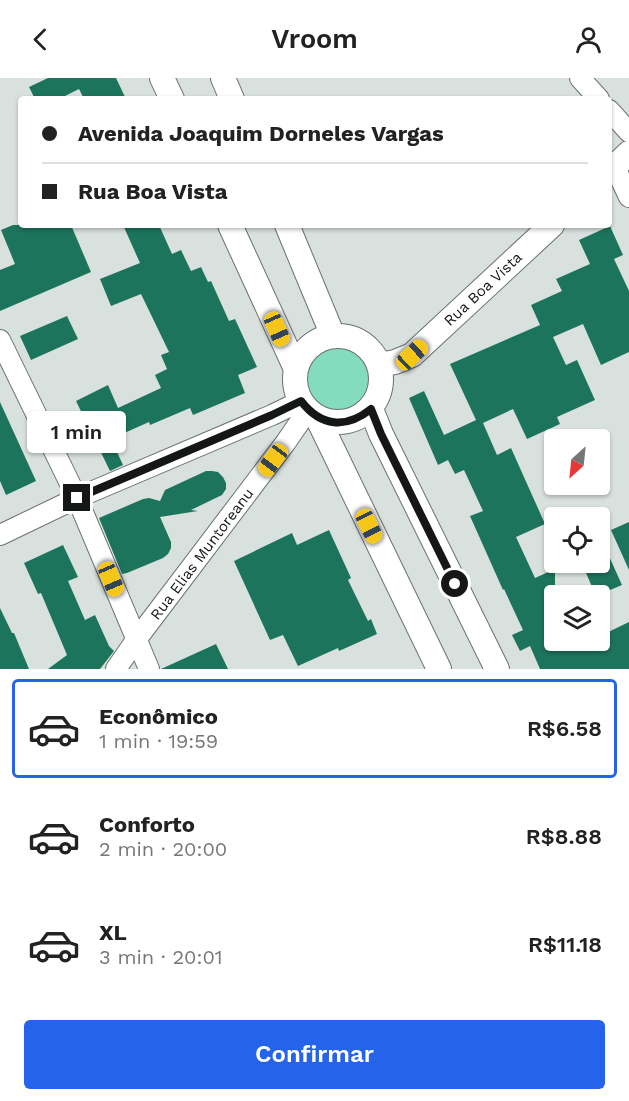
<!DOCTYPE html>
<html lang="pt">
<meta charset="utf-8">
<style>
:root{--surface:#fff;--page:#f6f6f6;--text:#222;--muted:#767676;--line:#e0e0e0;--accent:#2563eb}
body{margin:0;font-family:"Work Sans",sans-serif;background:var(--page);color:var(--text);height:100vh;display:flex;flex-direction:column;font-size:22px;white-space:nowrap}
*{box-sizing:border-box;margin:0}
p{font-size:20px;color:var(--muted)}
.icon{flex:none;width:33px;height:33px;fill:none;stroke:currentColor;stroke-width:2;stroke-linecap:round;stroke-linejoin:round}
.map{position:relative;height:591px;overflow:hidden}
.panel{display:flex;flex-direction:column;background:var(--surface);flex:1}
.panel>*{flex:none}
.guide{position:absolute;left:18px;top:18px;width:594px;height:132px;border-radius:6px;box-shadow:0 2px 4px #0004;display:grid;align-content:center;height:132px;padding:0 24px;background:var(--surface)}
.needle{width:39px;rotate:207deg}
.fabs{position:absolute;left:544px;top:351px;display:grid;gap:12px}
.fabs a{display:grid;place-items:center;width:66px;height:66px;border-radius:6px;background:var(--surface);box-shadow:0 2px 4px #0004;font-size:30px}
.end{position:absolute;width:27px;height:27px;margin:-14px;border:8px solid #151716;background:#fff;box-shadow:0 0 0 3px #fff}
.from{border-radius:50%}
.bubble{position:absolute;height:42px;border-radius:6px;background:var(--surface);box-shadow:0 2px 4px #0004;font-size:20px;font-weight:600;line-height:42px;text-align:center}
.car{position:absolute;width:18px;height:36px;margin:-18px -9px;border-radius:8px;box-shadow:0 0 4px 2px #0007;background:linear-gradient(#f5c518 24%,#345 0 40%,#f5c518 0 76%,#345 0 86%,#f5c518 0)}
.guide b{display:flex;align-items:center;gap:21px;height:57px;font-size:22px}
.guide b+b{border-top:2px solid var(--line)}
.guide i{width:15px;height:15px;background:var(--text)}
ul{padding:10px 0 0;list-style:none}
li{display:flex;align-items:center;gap:18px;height:99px;margin:0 12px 9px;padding:0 12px;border:3px solid transparent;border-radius:6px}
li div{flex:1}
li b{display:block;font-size:22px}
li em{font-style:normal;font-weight:600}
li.current{border-color:var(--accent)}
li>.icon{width:54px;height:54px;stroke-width:1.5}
.primary-button{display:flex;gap:12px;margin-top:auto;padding:12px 24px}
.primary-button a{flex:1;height:69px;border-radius:6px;background:var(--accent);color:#fff;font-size:24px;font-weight:600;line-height:69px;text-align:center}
header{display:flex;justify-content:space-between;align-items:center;height:78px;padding:0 24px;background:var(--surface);font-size:27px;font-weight:600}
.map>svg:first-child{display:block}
.green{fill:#83dcbe}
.building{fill:#1d745d}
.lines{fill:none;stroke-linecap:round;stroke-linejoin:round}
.minor-casing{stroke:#6a716e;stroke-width:22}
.tertiary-casing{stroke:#6a716e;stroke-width:26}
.minor{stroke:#fff;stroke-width:20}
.tertiary{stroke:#fff;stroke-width:24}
.route{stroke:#151716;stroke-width:8}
.labels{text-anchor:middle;stroke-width:5;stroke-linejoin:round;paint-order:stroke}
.street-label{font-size:15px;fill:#151716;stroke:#fff}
</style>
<header><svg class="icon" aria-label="back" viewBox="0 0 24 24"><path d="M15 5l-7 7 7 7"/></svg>Vroom<svg class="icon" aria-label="person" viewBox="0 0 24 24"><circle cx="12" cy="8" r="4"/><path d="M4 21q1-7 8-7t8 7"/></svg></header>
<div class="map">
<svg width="629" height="591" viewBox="0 0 629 591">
<rect width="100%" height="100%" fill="#d9e1de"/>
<path class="green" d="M304 302a34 34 0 1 1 68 0a34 34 0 1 1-68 0Z"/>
<path class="building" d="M48 0H116L126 21H84L79 11 59 21H35L29 9Z
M13 147H71L91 194 0 233V192L15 186 1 152Z
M123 147H159L172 176 181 172 191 193 201 189 208 204 211 203 229 243 235 241 257 289 238 297 245 315 193 337 190 330 150 347 149 344 111 361 123 387 110 393 76 323 108 307 118 330 161 310 155 297 167 291 161 277 169 274 141 216 111 228 100 201 140 185Z
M610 148 623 177 614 181 629 213V274L601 287 583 246 553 259 566 287 577 282 595 322 557 339 560 346 527 361 513 331 483 345 497 377 511 370 545 446 516 459 535 500 555 491V562H600V558L629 544V591H540L530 568 520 573 512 557 523 552 504 511 503 512 470 438 483 433 464 392 455 396 448 382 438 387 409 320 424 313 444 357 476 342 450 286 540 247 531 227 562 213 556 201 590 186 579 162Z
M67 238 78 261 31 282 20 258Z
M0 324 36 403 6 417 0 403Z
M206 393H212L218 394 223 399 226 405V411L222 417 191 432 198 433 160 439 171 464V470L168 476 163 480 127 495 122 496 99 440 143 421 149 420 160 423 165 412Z
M629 444V492L611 452Z
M329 452 351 500 348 502 368 543 371 541 377 556 339 573 338 570 298 588 283 557 270 562 234 483 292 455 297 467Z
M63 467 78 499 68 503 85 542 95 537 109 568 114 573 100 591H48L67 577 41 515 38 516 24 485Z
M608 476 622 507 596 518 583 488 590 484H600V480Z
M0 530 12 555H14L29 591H0Z
M216 566 228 591H161Z"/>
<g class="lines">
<defs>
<path id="minor" d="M580 0 599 21
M609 32 629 54
M615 89 629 119
M0 262 77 420 149 591
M0 457 77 420 272 337 301 323
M116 591 136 562 286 364 308 332"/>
<path id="tertiary" d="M162 0 172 21
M223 0 232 21
M609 94 629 75
M230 147 296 291
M287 147 333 258
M295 301a43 43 0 1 1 86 0a43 43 0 1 1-86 0Z
M379 287 395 284 412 277 552 147
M371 331 381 356 497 591
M317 339 439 591"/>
</defs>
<use href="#minor" class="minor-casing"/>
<use href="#tertiary" class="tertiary-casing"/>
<use href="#minor" class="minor"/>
<use href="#tertiary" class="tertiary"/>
</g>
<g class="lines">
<path class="route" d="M77 420 272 337 301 323C321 349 346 351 371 331L381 356 455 506"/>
</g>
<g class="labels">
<g class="street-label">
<text transform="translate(483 211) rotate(-43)" y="5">Rua Boa Vista</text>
<text transform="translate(202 476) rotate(-53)" y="5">Rua Elias Muntoreanu</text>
</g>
</g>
</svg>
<div class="fabs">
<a><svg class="needle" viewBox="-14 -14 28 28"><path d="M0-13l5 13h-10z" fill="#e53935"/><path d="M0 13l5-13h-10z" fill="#767676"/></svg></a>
<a><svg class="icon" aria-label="locate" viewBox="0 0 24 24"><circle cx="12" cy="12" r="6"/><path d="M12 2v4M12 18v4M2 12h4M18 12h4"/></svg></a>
<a><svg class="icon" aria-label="layers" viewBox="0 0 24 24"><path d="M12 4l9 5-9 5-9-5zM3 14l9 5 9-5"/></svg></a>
</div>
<i class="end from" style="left:455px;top:506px"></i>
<i class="end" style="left:77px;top:420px"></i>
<div class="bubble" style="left:27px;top:333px;width:99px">1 min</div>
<i class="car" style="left:277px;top:251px;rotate:156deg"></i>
<i class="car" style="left:412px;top:277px;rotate:47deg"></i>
<i class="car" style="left:273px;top:382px;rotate:217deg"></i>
<i class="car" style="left:369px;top:448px;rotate:154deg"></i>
<i class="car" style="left:111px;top:501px;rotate:157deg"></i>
<div class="guide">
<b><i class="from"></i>Avenida Joaquim Dorneles Vargas</b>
<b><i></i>Rua Boa Vista</b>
</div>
</div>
<section class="panel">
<ul>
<li class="current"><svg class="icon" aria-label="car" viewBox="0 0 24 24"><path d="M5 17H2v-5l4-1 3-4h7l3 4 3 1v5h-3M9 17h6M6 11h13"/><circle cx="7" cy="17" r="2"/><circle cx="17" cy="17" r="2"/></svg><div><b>Econômico</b><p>1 min · 19:59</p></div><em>R$6.58</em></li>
<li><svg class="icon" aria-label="car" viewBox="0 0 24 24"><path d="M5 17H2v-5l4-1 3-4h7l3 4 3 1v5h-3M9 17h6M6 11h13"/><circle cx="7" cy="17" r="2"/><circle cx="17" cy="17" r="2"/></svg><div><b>Conforto</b><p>2 min · 20:00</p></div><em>R$8.88</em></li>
<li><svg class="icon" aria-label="car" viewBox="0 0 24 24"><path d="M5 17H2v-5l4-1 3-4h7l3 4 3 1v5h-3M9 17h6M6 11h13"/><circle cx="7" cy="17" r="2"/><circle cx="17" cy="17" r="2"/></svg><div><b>XL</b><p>3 min · 20:01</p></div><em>R$11.18</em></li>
</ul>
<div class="primary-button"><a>Confirmar</a></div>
</section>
